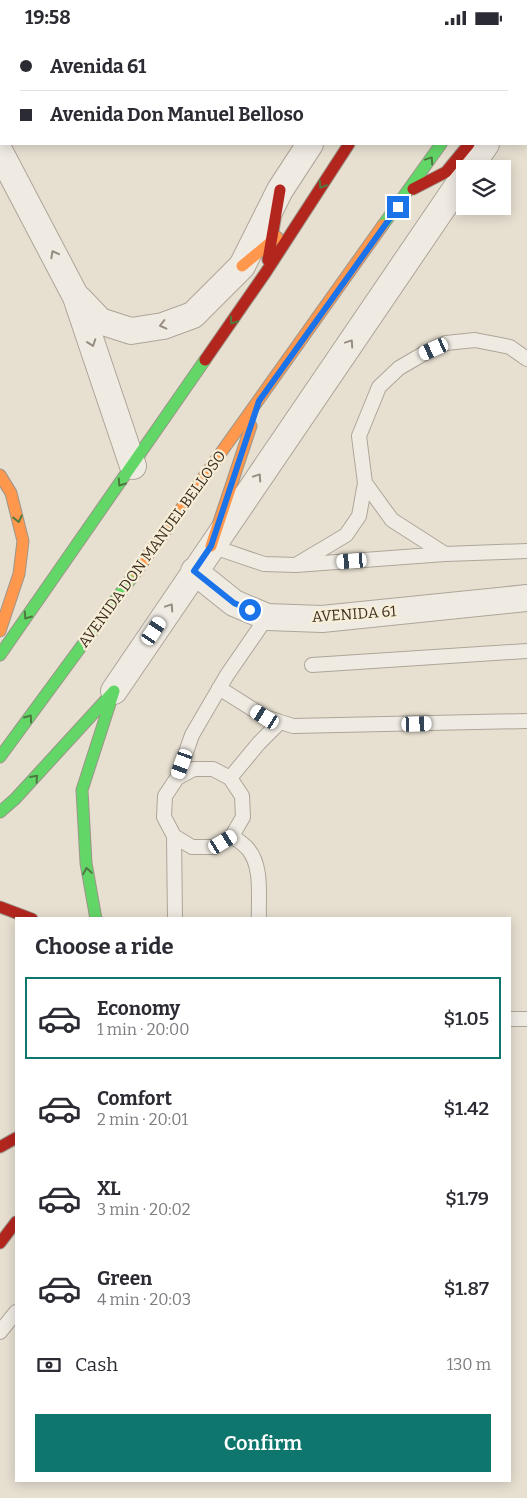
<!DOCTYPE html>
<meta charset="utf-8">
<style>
:root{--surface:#fff;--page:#f7f7f7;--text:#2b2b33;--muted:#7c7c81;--line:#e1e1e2;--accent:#0f766e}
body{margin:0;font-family:Bitter,serif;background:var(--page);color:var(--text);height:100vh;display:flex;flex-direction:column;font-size:19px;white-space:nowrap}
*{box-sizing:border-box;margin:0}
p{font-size:16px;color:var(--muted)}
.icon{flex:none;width:28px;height:28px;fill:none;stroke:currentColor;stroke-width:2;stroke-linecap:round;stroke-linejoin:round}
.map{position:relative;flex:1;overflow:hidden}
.sheet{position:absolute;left:15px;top:882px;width:496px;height:565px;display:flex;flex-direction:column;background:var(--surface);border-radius:0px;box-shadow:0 2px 12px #0003}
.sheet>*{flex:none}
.top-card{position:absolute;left:0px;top:0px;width:528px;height:110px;box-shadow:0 2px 12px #0003;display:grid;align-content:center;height:110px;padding:0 20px;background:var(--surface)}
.tools{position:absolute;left:456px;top:125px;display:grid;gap:10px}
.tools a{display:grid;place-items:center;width:55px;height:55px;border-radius:0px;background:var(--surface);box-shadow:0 2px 12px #0003;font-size:25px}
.end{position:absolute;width:22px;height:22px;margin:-11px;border:6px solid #1a73e8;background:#fff;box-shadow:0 0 0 2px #fff}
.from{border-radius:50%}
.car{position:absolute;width:15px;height:30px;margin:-15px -8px;border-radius:6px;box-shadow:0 0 4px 1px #0007;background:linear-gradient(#fff 24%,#345 0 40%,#fff 0 76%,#345 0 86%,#fff 0)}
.top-card b{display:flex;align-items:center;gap:18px;height:48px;font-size:19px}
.top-card b+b{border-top:1px solid var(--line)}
.top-card i{width:12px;height:12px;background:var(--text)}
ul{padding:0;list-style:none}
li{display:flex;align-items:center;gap:15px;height:82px;margin:0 10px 8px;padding:0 10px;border:2px solid transparent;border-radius:0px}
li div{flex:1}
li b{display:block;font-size:19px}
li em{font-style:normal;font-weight:600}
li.active{border-color:var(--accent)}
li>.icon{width:45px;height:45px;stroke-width:1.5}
h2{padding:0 20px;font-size:22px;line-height:60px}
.pay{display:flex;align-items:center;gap:12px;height:55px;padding:0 20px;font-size:19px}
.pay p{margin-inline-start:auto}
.button{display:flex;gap:10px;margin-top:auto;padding:10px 20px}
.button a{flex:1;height:58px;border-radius:0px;background:var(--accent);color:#fff;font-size:20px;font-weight:600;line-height:58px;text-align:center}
.status{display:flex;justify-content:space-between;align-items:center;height:35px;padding:0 25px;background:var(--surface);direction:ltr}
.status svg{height:14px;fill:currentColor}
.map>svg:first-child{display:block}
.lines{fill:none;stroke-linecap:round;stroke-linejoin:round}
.lane-casing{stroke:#ada599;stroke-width:16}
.street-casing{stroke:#ada599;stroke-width:28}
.fast-casing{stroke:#9c958a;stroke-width:13}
.slow-casing{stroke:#9c958a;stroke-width:13}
.jam-casing{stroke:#9c958a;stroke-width:13}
.lane{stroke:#efebe3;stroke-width:14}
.street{stroke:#efebe3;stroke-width:26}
.fast{stroke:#63d668;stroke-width:11}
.slow{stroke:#ff974d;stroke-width:11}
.jam{stroke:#b3261e;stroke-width:11}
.oneway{stroke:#4e7a40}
.oneway2{stroke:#968c82}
.route{stroke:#1a73e8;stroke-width:6}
.labels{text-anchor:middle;stroke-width:4.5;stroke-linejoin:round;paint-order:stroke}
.street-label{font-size:15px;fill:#3d2e20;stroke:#f7eed8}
</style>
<div class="status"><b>19:58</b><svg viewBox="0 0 49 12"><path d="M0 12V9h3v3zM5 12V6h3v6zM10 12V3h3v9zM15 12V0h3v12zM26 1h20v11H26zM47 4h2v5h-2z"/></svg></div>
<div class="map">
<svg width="527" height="1463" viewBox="0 0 527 1463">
<rect width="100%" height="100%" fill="#e7e0d1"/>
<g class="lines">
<defs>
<path id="lane" d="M310 1V0
M211 511 264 529 296 530 445 519 527 516
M445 519 392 485 365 448 359 401 379 352 399 333 423 319 446 308 475 305 510 312 527 324
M299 528 346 500 359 481 365 448
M312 630 527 616
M219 653 265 682 293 691 527 686
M177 743 194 734H213L230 743 242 761 243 782 232 801 214 812H192L174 801 164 782 165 761 177 743 192 700 227 640 267 582
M230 743 259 708 280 687
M174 801 175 884
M232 801C237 805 244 809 248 814 263 832 258 862 259 884
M510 984H527
M0 1297 16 1277"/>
<path id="street" d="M379 1 380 0
M526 50 527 49
M0 117 76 262 133 431
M469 134 486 109
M79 264 100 286 131 296 163 291 193 280 242 231 280 155 310 109
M194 536 234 568 267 582 322 584 527 563
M114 656 465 140"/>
<path id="fast" d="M418 1 419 0
M383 190 441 109
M0 620 205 325
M0 722 136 537
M0 777 15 764 114 656
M96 884 86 828 82 755 114 656"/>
<path id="slow" d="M242 231 277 202
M0 440 11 458 23 506 19 539 0 596
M211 511 251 391
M136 537 383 190"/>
<path id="jam" d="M515 1 516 0
M413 154 446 137 469 109
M268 225 280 155
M205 325 266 237 349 109
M0 872 32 884
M0 1112 16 1103
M0 1208 16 1187"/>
</defs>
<use href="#lane" class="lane-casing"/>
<use href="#street" class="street-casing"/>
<use href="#fast" class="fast-casing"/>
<use href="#slow" class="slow-casing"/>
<use href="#jam" class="jam-casing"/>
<use href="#lane" class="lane"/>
<use href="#street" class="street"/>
<use href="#fast" class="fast"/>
<use href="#slow" class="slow"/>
<use href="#jam" class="jam"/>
</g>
<defs><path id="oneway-chevron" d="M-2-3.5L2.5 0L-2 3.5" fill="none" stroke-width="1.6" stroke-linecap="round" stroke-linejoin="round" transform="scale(1.25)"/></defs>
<g class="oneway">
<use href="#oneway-chevron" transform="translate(430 125) rotate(-56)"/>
<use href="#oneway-chevron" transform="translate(322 150) rotate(123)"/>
<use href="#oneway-chevron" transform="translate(233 286) rotate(125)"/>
<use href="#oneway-chevron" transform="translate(121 448) rotate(125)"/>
<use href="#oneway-chevron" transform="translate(18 484) rotate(77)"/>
<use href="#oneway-chevron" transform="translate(27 581) rotate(125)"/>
<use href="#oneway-chevron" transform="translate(29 683) rotate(-54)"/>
<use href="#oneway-chevron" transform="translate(35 743) rotate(-48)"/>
<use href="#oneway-chevron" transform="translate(87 836) rotate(-99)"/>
</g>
<g class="oneway2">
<use href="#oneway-chevron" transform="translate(54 219) rotate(-118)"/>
<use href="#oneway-chevron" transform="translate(163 290) rotate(166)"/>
<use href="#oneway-chevron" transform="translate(92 308) rotate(71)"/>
<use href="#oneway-chevron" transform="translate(350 308) rotate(-56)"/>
<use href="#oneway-chevron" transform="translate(258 442) rotate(-56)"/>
<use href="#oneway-chevron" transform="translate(170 572) rotate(-56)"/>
</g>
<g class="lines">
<path class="route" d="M250 575 234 568 194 536 211 511 259 366 398 172"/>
</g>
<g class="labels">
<g class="street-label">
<text transform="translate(152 514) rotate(-54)" y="5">AVENIDA DON MANUEL BELLOSO</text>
<text transform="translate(354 579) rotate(-4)" y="5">AVENIDA 61</text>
</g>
</g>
</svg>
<div class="tools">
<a><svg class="icon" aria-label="layers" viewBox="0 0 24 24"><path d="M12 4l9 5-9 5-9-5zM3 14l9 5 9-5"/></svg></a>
</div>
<i class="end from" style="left:250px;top:575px"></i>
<i class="end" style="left:398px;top:172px"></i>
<i class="car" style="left:434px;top:314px;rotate:246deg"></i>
<i class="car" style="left:352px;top:526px;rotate:266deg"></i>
<i class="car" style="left:154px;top:596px;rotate:34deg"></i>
<i class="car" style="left:265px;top:682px;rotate:302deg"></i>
<i class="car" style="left:417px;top:689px;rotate:88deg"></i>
<i class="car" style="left:182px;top:729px;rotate:200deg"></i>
<i class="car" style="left:223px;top:807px;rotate:59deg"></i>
<div class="top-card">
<b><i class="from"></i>Avenida 61</b>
<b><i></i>Avenida Don Manuel Belloso</b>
</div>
<section class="sheet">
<h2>Choose a ride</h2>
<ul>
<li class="active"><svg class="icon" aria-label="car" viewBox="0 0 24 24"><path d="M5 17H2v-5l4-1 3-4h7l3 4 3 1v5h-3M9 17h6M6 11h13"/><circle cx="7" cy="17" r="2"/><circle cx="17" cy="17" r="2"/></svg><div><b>Economy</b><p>1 min · 20:00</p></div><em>$1.05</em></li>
<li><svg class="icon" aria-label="car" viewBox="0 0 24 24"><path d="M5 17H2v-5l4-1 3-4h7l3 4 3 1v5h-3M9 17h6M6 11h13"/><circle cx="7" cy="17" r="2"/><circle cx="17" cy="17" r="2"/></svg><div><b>Comfort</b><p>2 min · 20:01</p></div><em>$1.42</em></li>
<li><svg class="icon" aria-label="car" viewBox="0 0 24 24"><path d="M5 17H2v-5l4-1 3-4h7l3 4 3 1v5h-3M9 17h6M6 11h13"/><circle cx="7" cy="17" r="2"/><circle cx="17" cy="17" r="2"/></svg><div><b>XL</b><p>3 min · 20:02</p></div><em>$1.79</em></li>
<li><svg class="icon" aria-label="car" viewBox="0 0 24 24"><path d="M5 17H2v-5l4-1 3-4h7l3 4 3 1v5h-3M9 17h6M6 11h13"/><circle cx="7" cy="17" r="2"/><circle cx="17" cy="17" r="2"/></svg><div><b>Green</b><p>4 min · 20:03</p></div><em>$1.87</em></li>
</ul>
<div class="pay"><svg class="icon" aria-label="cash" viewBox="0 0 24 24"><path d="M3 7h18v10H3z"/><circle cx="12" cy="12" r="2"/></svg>Cash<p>130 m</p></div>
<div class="button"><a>Confirm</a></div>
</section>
</div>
